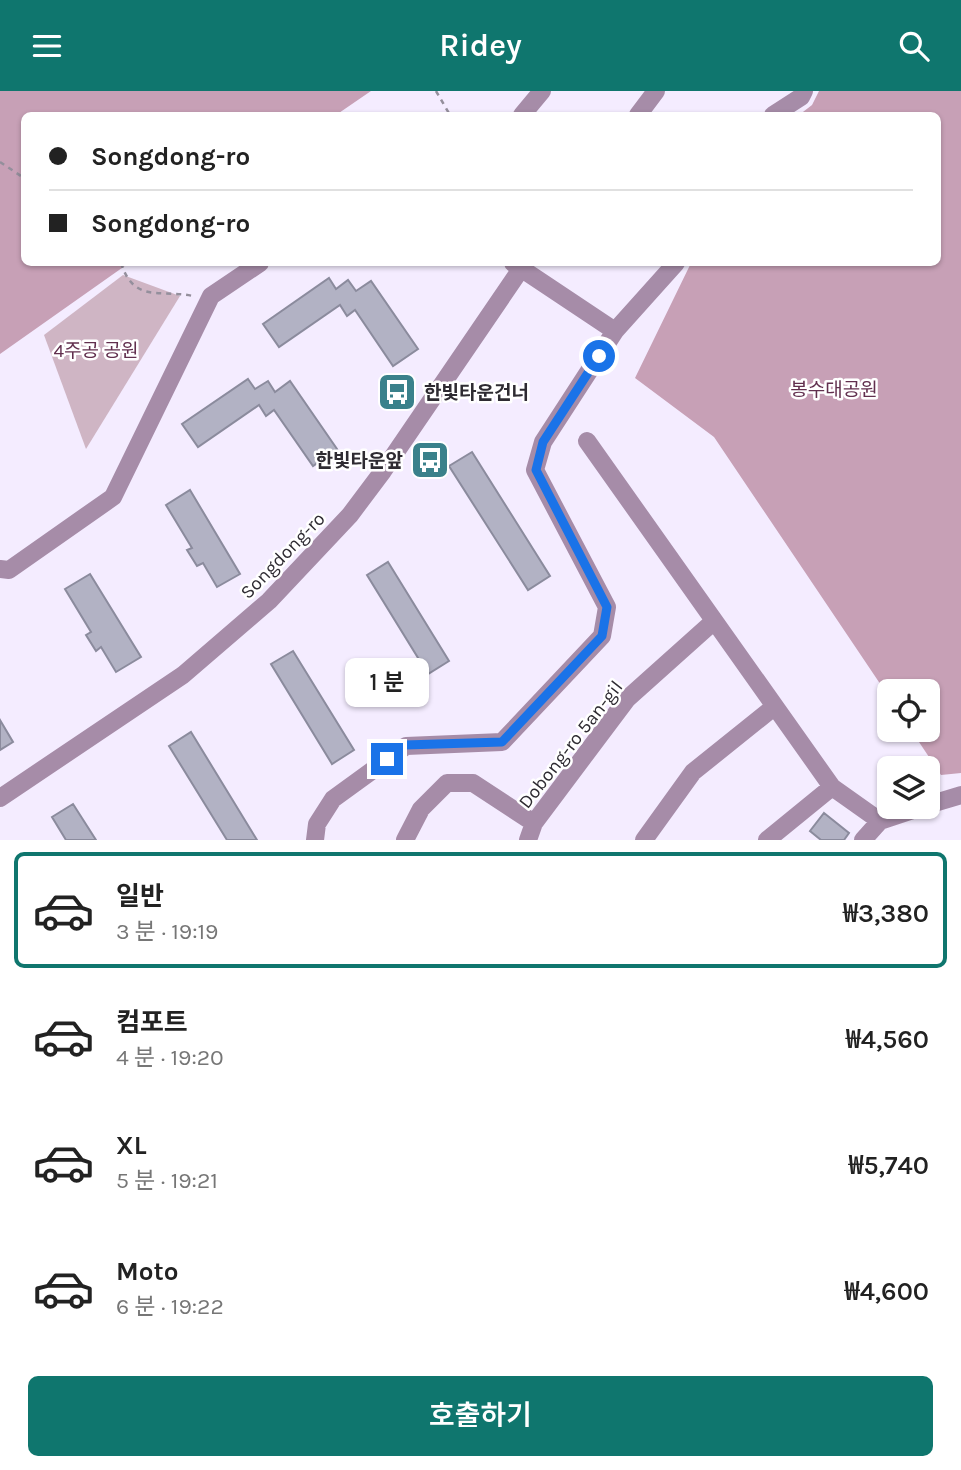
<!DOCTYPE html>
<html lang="ko">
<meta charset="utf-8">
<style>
:root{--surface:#fff;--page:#f2f2f2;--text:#222;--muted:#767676;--line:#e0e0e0;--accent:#0f766e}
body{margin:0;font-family:Karla,"Noto Sans KR",sans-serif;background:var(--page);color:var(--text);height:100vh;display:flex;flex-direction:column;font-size:26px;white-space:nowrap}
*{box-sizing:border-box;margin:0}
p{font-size:23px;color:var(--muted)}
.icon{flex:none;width:38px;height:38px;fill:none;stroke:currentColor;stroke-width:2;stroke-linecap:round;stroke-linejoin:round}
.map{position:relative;height:749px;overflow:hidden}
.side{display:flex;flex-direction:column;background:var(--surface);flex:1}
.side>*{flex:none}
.hud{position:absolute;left:21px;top:21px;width:920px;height:154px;border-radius:10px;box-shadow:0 2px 5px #0004;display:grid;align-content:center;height:154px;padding:0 28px;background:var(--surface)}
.fabs{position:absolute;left:877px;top:588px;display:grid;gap:14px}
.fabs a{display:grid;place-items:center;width:63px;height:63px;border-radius:10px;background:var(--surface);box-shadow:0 2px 5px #0004;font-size:35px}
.end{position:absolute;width:32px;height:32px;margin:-16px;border:9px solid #1a73e8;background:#fff;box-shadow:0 0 0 4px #fff}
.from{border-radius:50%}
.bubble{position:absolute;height:49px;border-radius:10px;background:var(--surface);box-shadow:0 2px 5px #0004;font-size:23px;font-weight:600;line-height:49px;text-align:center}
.hud b{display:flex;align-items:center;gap:24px;height:66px;font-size:26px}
.hud b+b{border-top:2px solid var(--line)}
.hud i{width:18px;height:18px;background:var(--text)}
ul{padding:12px 0 0;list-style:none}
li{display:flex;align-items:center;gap:21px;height:116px;margin:0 14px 10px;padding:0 14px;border:4px solid transparent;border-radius:10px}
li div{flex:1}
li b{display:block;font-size:26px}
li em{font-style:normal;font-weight:600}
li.current{border-color:var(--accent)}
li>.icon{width:63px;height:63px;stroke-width:1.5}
.cta{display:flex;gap:14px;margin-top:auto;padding:14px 28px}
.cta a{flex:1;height:80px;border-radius:10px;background:var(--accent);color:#fff;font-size:28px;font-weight:600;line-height:80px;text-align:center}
header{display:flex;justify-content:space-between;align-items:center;height:91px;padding:0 28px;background:var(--accent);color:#fff;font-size:32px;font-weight:600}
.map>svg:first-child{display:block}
.green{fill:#cfb5c4}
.forest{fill:#c7a0b6}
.building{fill:#b2b2c4;stroke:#8b8b9d;stroke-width:2}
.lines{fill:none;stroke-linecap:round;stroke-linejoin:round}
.path{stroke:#948f9c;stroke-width:2.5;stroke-dasharray:5 5;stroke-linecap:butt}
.minor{stroke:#a68ca8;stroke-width:18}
.route{stroke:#1a73e8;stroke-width:9}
.labels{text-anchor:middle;stroke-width:5;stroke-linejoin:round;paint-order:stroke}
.park-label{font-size:19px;fill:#612f4e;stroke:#fff}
.poi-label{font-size:19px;font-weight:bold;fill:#2e2b32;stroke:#fff;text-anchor:start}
.street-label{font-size:19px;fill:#2e2b32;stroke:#fff}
</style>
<header><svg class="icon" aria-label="menu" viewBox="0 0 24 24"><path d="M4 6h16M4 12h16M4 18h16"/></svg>Ridey<svg class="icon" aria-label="search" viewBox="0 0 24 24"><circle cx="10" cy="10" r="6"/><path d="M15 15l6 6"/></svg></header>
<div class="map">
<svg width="961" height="749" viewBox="0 0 961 749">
<rect width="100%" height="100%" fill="#f4ecff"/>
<path class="green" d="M123 184 180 205 86 358 44 244Z"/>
<path class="forest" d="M0 0H371L336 24H24V172H129L0 263Z
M819 0H961V682L941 684 911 639H928V600H889V606L714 346 635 287 691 172H938V24H799L812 14Z"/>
<path class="building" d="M329 187 336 198 348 189 356 200 371 190 418 258 393 275 355 219 347 225 340 214 279 256 263 233Z
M248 288 255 298 268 290 275 301 290 290 337 358 313 375 274 319 266 325 259 314 198 356 182 333Z
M472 361 550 485 528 499 449 375Z
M190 399 240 483 217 496 203 472 197 475 187 459 192 457 166 414Z
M388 471 449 570 428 583 367 484Z
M90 483 141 566 116 581 101 556 96 560 86 544 91 541 65 498Z
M293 560 354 659 332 673 271 573Z
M0 629 13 651 0 659Z
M191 641 257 749H227L169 655Z
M73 713 96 749H66L52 726Z
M824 722 849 742 844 749H821L810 740Z"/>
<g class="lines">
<path class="path" d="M436 0 450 24
M0 71 24 87
M121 172C134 213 161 198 193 205"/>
<path class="minor" d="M522 24 542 0
M638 24 656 0
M773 24 801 6 804 0
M513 172 615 240
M587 350 832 696 880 730
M0 478 9 479 113 406 211 205 260 172
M0 707 183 584 269 510 350 424 383 380 525 172
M928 714 961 704
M315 749 317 733 333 708 406 655 502 651 602 545 607 516 535 379 543 351 615 240 676 172
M405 749 421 718 447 692H473L534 732
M528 749 534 732 627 608 713 531
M644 749 693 681 774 616
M767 749 832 696
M863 749 880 730 922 716"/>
</g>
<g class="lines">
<path class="route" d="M387 668 405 654 502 651 602 545 607 516 536 379 543 351 599 265"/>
</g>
<defs>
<symbol id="bus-square" viewBox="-11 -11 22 22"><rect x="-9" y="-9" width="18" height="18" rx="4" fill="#3a818b" stroke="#fff"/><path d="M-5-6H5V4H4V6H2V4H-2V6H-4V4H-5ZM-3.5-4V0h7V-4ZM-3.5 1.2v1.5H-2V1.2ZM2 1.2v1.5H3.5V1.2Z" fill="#fff"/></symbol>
</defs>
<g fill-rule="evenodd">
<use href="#bus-square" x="375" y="279" width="44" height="44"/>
<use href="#bus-square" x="408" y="347" width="44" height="44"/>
</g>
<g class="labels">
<g class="park-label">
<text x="96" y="266">4주공 공원</text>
<text x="834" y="305">봉수대공원</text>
</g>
<g class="poi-label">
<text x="424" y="308">한빛타운건너</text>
<text x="403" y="376" text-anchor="end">한빛타운앞</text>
</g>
<g class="street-label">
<text transform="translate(282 464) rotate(-46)" y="7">Songdong-ro</text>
<text transform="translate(570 653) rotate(-52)" y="7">Dobong-ro 5an-gil</text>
</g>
</g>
</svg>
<div class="fabs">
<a><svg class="icon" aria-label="locate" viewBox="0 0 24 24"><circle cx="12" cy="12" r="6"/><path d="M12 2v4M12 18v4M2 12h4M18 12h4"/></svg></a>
<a><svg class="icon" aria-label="layers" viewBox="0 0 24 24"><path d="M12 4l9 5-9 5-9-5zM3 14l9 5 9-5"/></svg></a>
</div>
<i class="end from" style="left:599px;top:265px"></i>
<i class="end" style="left:387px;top:668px"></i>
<div class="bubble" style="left:345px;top:567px;width:84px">1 분</div>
<div class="hud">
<b><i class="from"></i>Songdong-ro</b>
<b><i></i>Songdong-ro</b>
</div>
</div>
<section class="side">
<ul>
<li class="current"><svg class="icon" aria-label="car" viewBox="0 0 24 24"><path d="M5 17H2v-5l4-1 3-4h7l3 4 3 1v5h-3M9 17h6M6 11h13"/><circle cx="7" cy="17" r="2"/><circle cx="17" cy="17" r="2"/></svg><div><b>일반</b><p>3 분 · 19:19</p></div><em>₩3,380</em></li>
<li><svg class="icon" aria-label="car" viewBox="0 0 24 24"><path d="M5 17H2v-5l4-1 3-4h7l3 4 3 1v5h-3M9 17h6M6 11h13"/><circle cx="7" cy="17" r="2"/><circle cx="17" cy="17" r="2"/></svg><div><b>컴포트</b><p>4 분 · 19:20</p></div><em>₩4,560</em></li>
<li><svg class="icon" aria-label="car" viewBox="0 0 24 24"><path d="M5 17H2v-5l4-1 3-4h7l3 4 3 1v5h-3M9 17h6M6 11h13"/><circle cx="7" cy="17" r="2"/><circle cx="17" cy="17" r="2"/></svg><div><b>XL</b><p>5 분 · 19:21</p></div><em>₩5,740</em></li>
<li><svg class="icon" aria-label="car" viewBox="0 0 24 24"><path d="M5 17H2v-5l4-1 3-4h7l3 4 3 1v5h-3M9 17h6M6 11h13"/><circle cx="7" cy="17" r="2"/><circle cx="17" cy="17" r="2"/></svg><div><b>Moto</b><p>6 분 · 19:22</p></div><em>₩4,600</em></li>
</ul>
<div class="cta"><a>호출하기</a></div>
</section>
